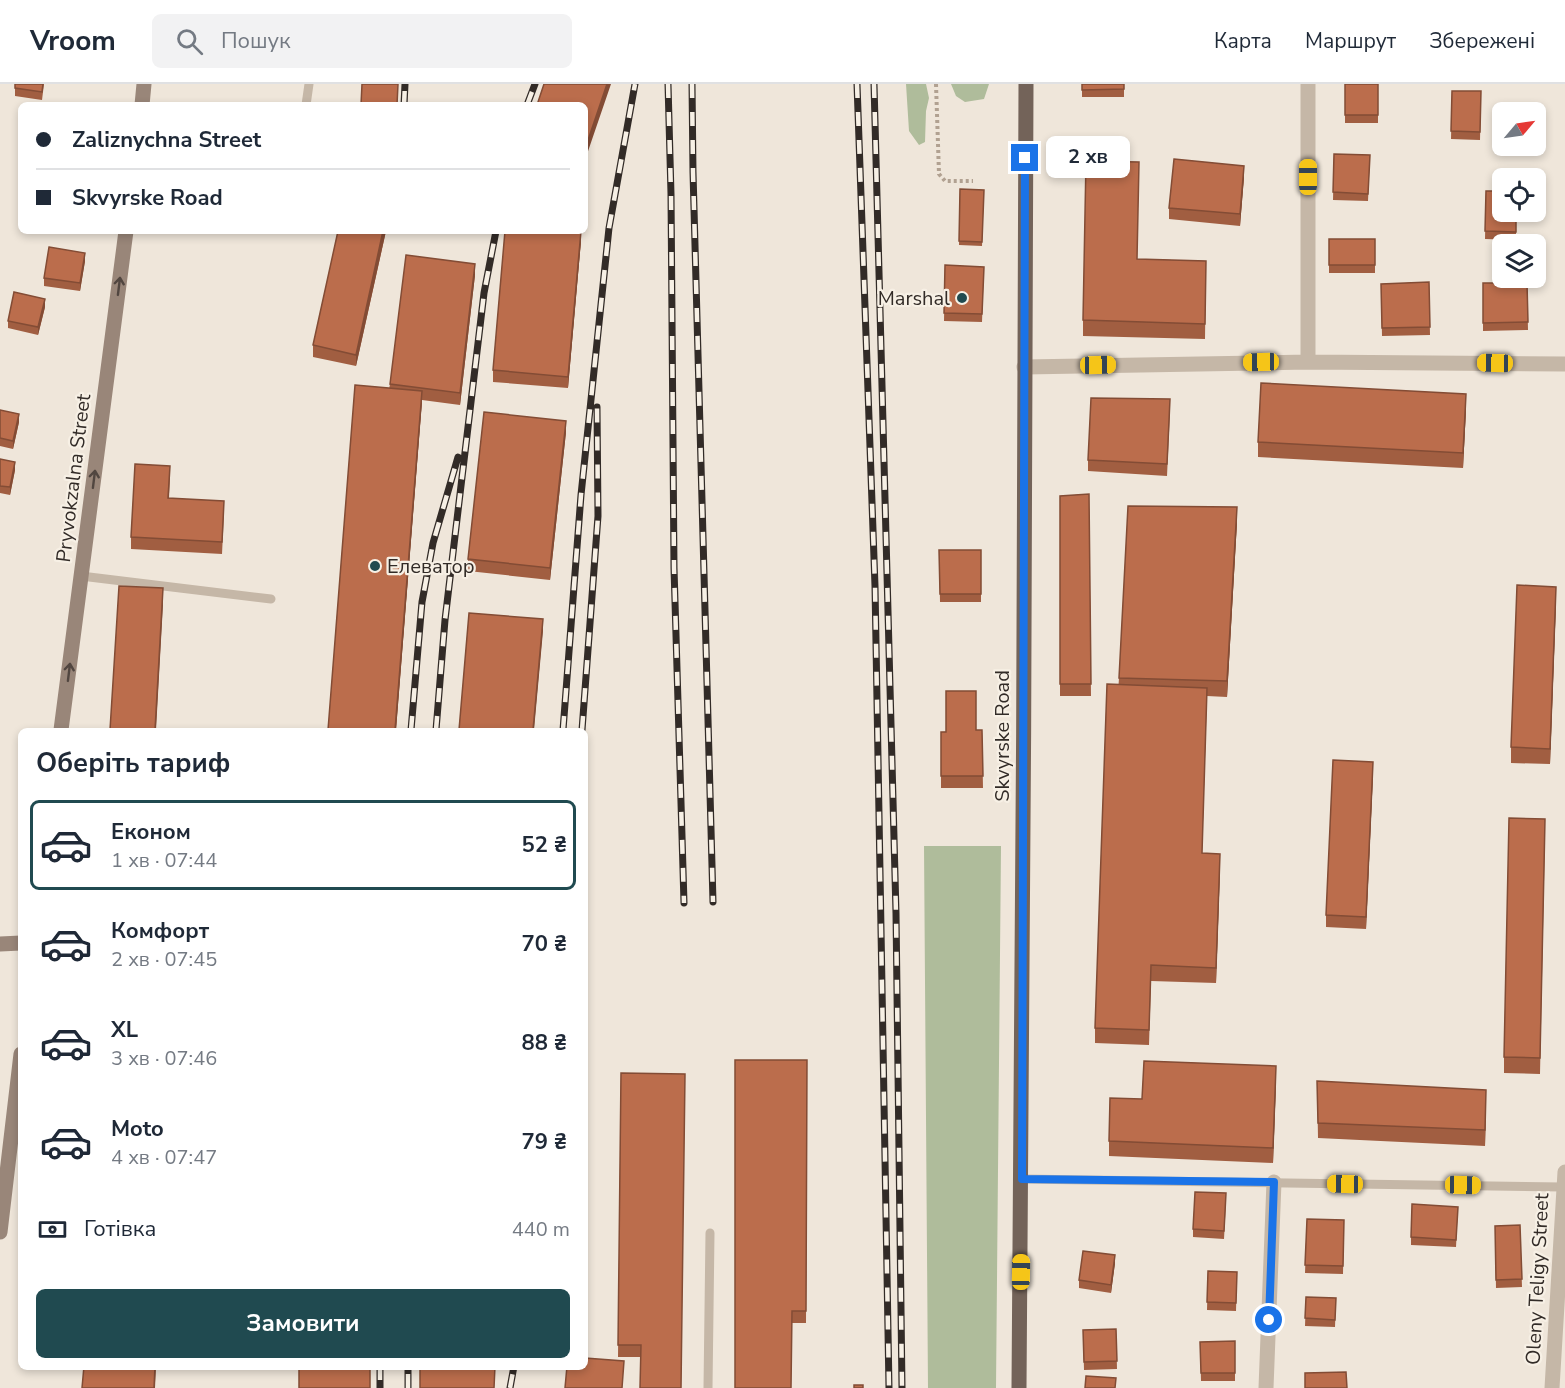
<!DOCTYPE html>
<html lang="uk">
<meta charset="utf-8">
<style>
:root{--surface:#fff;--page:#f2f2f3;--text:#1f2937;--muted:#747a83;--line:#e0e1e3;--accent:#204a50}
body{margin:0;font-family:"Nunito Sans",sans-serif;background:var(--page);color:var(--text);height:100vh;display:flex;flex-direction:column;font-size:22px;white-space:nowrap}
*{box-sizing:border-box;margin:0}
p{font-size:20px;color:var(--muted)}
.icon{flex:none;width:33px;height:33px;fill:none;stroke:currentColor;stroke-width:2;stroke-linecap:round;stroke-linejoin:round}
.map{position:relative;flex:1;overflow:hidden}
.panel{position:absolute;left:18px;top:644px;width:570px;height:642px;display:flex;flex-direction:column;background:var(--surface);border-radius:9px;box-shadow:0 3px 9px #0003}
.panel>*{flex:none}
.banner{position:absolute;left:18px;top:18px;width:570px;height:132px;border-radius:9px;box-shadow:0 3px 9px #0003;display:grid;align-content:center;height:132px;padding:0 18px;background:var(--surface)}
.needle{width:39px;rotate:61deg}
.tools{position:absolute;left:1492px;top:18px;display:grid;gap:12px}
.tools a{display:grid;place-items:center;width:54px;height:54px;border-radius:9px;background:var(--surface);box-shadow:0 3px 9px #0003;font-size:30px}
.end{position:absolute;width:27px;height:27px;margin:-14px;border:8px solid #1a73e8;background:#fff;box-shadow:0 0 0 3px #fff}
.from{border-radius:50%}
.bubble{position:absolute;height:42px;border-radius:9px;background:var(--surface);box-shadow:0 3px 9px #0003;font-size:20px;font-weight:700;line-height:42px;text-align:center}
.car{position:absolute;width:18px;height:36px;margin:-18px -9px;border-radius:8px;box-shadow:0 0 4px 2px #0007;background:linear-gradient(#f5c518 24%,#345 0 40%,#f5c518 0 76%,#345 0 86%,#f5c518 0)}
.banner b{display:flex;align-items:center;gap:21px;height:57px;font-size:22px}
.banner b+b{border-top:2px solid var(--line)}
.banner i{width:15px;height:15px;background:var(--text)}
ul{padding:0;list-style:none}
li{display:flex;align-items:center;gap:18px;height:90px;margin:0 12px 9px;padding:0 6px;border:3px solid transparent;border-radius:9px}
li div{flex:1}
li b{display:block;font-size:22px}
li em{font-style:normal;font-weight:700}
li.active{border-color:var(--accent)}
li>.icon{width:54px;height:54px;stroke-width:1.5}
h2{padding:0 18px;font-size:27px;line-height:72px}
.pay{display:flex;align-items:center;gap:15px;height:66px;padding:0 18px;font-size:22px}
.pay p{margin-inline-start:auto}
.button{display:flex;gap:12px;margin-top:auto;padding:12px 18px}
.button a{flex:1;height:69px;border-radius:9px;background:var(--accent);color:#fff;font-size:24px;font-weight:700;line-height:69px;text-align:center}
header{display:flex;align-items:center;gap:36px;box-sizing:border-box;height:84px;padding:0 30px;background:var(--surface);border-bottom:2px solid var(--line)}
header strong{font-size:28px}
nav{display:flex;gap:33px;margin-inline-start:auto;font-size:21px}
.search{width:420px;height:54px;background:var(--page);display:flex;align-items:center;gap:15px;box-sizing:border-box;padding:0 21px;border-radius:9px;color:var(--muted);font-size:22px}
.map>svg:first-child{display:block}
.green{fill:#afbc9b}
.lines{fill:none;stroke-linecap:round;stroke-linejoin:round}
.path{stroke:#b1a191;stroke-width:4;stroke-dasharray:3 3;stroke-linecap:butt}
.lane{stroke:#c5b7a7;stroke-width:9}
.street{stroke:#c5b7a7;stroke-width:15}
.secondary{stroke:#998679;stroke-width:15}
.primary{stroke:#736359;stroke-width:15}
.rail-casing{stroke:#322b27;stroke-width:7}
.rail{stroke:#f7f0e5;stroke-width:4.5;stroke-dasharray:14;stroke-linecap:butt}
.wall{fill:#a15e41}
.shaded-wall{fill:#834c35}
.building{fill:#bb6d4c;stroke:#834c35;stroke-width:1.5}
.oneway{stroke:#514640}
.route{stroke:#1a73e8;stroke-width:8}
.poi-dot{fill:#204a50;stroke:#f7f0e5;stroke-width:2}
.labels{text-anchor:middle;stroke-width:4.5;stroke-linejoin:round;paint-order:stroke}
.poi-label{font-size:20px;fill:#322b27;stroke:#f7f0e5;text-anchor:end}
.street-label{font-size:20px;fill:#322b27;stroke:#f7f0e5}
</style>
<header>
<strong>Vroom</strong>
<div class="search"><svg class="icon" aria-label="search" viewBox="0 0 24 24"><circle cx="10" cy="10" r="6"/><path d="M15 15l6 6"/></svg>Пошук</div>
<nav><a>Карта</a><a>Маршрут</a><a>Збережені</a></nav>
</header>
<div class="map">
<svg width="1565" height="1304" viewBox="0 0 1565 1304">
<rect width="100%" height="100%" fill="#efe6da"/>
<path class="green" d="M906 0H926L929 14 926 27 925 58 919 61 909 47Z
M951 0H989L984 15 965 18 956 12Z
M924 762H1001L996 1304H928Z"/>
<g class="lines">
<path class="path" d="M936 0 939 90 945 97H973"/>
<path class="lane" d="M306 21 309 0
M81 492 271 515
M1022 1095 1563 1103
M708 1304 710 1149"/>
<path class="street" d="M1308 278V0
M1024 283 1308 278 1565 280
M1266 1304 1274 1098
M1552 1304 1565 1088"/>
<path class="secondary" d="M142 21 144 0
M61 646 126 147
M0 860 21 859
M0 1148 21 970"/>
<path class="primary" d="M1019 1304C1025 869 1023 435 1026 0"/>
<defs>
<path id="rail" d="M668 0 671 110 674 484 684 819
M692 0 693 88 713 818
M857 0 875 502 889 1304
M874 0 896 829 902 1304
M404 21 405 0
M527 21 535 0
M411 646 422 518 433 459 458 373
M436 646 445 536 484 209 496 147
M563 646 581 411 609 144 635 0
M582 646 598 432 597 323
M380 1282V1304
M408 1304V1282
M510 1304 514 1282"/>
</defs>
<use href="#rail" class="rail-casing"/>
<use href="#rail" class="rail"/>
</g>
<path class="wall" d="M15 0H44L42 16 15 12Z
M1082 0H1124V13H1082Z
M1345 0H1378V39H1345Z
M1452 7H1481L1480 56 1451 55Z
M1334 70 1370 71 1368 117 1333 116Z
M1244 93 1240 142 1169 135V124Z
M960 105 984 106 982 162 959 161Z
M1486 107 1516 128V156L1485 155Z
M338 147H386L356 282 313 273V261Z
M1329 155H1375V189H1329Z
M581 157 568 304 493 298V286Z
M1137 175 1206 177 1205 255 1083 252V236Z
M85 177 80 207 44 202V194Z
M945 181 984 183 982 238 944 237Z
M475 191 460 321 422 316 396 646H328L390 300Z
M1429 198 1430 251 1382 252 1381 200Z
M1483 199H1527L1528 246 1483 247Z
M45 223 38 251 8 244V237Z
M1466 325 1463 384 1258 373V358Z
M0 326 19 338 13 365 0 362Z
M1170 327 1167 392 1088 387V376Z
M566 348 550 496 468 487V475Z
M0 375 15 386 10 411 0 409Z
M170 393 169 414 224 429 222 470 131 465V453Z
M1089 410 1091 612H1060V412Z
M1237 438 1227 613 1207 612 1202 769 1220 785 1216 899 1151 897 1149 961 1095 959V944L1119 594Z
M939 466H981V518H940Z
M1556 518 1550 680 1511 679V663Z
M976 646H982L983 704H941V648Z
M1373 690 1366 845 1326 843V831Z
M1545 750 1540 990 1504 989V973Z
M807 976 806 1239H792L735 1304Z
M621 989 681 1304 640 1273H618Z
M1317 997 1486 1022 1485 1062 1318 1054Z
M1276 998 1273 1079 1109 1072V1057L1142 1015Z
M1226 1117 1224 1155 1193 1153V1145Z
M1458 1123 1456 1163 1411 1161V1153Z
M1307 1135 1344 1136 1343 1190 1305 1189Z
M1520 1141 1522 1203 1496 1204 1495 1142Z
M1115 1179 1111 1209 1079 1204V1196Z
M1208 1187 1237 1188 1236 1227 1207 1226Z
M1306 1213 1336 1214 1335 1243 1305 1242Z
M1116 1245 1117 1285 1084 1286 1083 1246Z
M1235 1257V1297H1201L1200 1258Z"/>
<path class="shaded-wall" d="M607 0H611L585 76V65Z
M1244 82V93L1240 142V130Z
M383 147H386L356 282V271Z
M581 147V157L568 304V293Z
M85 169V177L80 207V199Z
M475 180V191L460 321V309Z
M45 215V223L38 251V243Z
M422 307V318L396 646H395Z
M1466 310V325L1463 384V369Z
M19 330V338L13 365V357Z
M566 337V348L550 496V484Z
M15 378V386L10 411V403Z
M1237 423V438L1227 613V597Z
M1556 503V518L1550 680V665Z
M163 504V520L156 646H155Z
M543 535V547L534 646H533Z
M1373 678V690L1366 845V833Z
M1220 770V785L1216 899V884Z
M1276 982V998L1273 1079V1064Z
M1486 1006V1022L1485 1062V1046Z
M1115 1171V1179L1111 1209V1201Z
M155 1282H156L155 1304H154Z"/>
<path class="building" d="M15 0H43L42 8 15 4Z
M362 0H398L397 21H361Z
M544 0H607L585 65V21H537Z
M1082 0H1124V5L1082 6Z
M1345 0H1378V31H1345Z
M1452 7H1481L1480 48 1451 47Z
M1334 70 1370 71 1368 110 1333 108Z
M1174 75 1244 82 1240 130 1169 124Z
M1086 77 1139 78 1137 175 1206 177 1205 240 1083 236Z
M960 105 984 106 982 158 959 157Z
M1486 107H1503V128H1516V148L1485 147Z
M338 147H383L356 271 313 261Z
M505 147H581L568 293 493 286Z
M1329 155H1375V181H1329Z
M49 163 85 169 80 199 44 194Z
M406 171 475 180 460 309 390 300Z
M945 181 984 183 982 230 944 229Z
M1429 198 1430 243 1382 244 1381 200Z
M1483 199H1527L1528 238 1483 239Z
M14 208 45 215 38 243 8 237Z
M1261 299 1466 310 1463 369 1258 358Z
M355 301 422 307 395 646H328Z
M1091 314 1170 315 1167 380 1088 376Z
M0 326 19 330 13 357 0 354Z
M484 328 566 337 550 484 468 475Z
M0 375 15 378 10 403 0 402Z
M135 380 170 382 168 414 224 417 222 458 131 453Z
M1089 410 1091 600H1060V412Z
M1128 422 1237 423 1227 597 1119 594Z
M939 466H981V510H940Z
M1517 501 1556 503 1550 665 1511 663Z
M119 502 163 504 155 646H110Z
M469 529 543 535 533 646H459Z
M1107 600 1207 604 1202 769 1220 770 1216 884 1151 881 1149 946 1095 944Z
M946 607H976V646H982L983 692H941V648H946Z
M1333 676 1373 678 1366 833 1326 831Z
M1509 734 1545 735 1540 974 1504 973Z
M735 976H807L806 1227H792L791 1304H735Z
M1144 977 1276 982 1273 1064 1109 1057 1110 1014 1142 1015Z
M621 989 685 990 681 1304H640L641 1261H618Z
M1317 997 1486 1006 1485 1046 1318 1039Z
M1195 1108 1226 1109 1224 1147 1193 1145Z
M1412 1120 1458 1123 1456 1156 1411 1153Z
M1307 1135 1344 1136 1343 1182 1305 1181Z
M1520 1141 1522 1195 1496 1196 1495 1142Z
M1083 1167 1115 1171 1111 1201 1079 1196Z
M1208 1187 1237 1188 1236 1219 1207 1218Z
M1306 1213 1336 1214 1335 1236 1305 1234Z
M1116 1245 1117 1277 1084 1278 1083 1246Z
M1235 1257V1289H1201L1200 1258Z
M585 1274 624 1277 622 1304H565L567 1282H585Z
M84 1282H155L154 1304H82Z
M299 1282H370V1304H299Z
M420 1282H495L494 1304H420Z
M1346 1288 1347 1304H1305V1289Z
M1086 1292 1116 1294 1115 1304H1085Z
M854 1301H863V1304H854Z"/>
<defs><path id="oneway-shaft" d="M-6 0H5M1.5-3L5.5 0L1.5 3" fill="none" stroke-width="1.6" stroke-linecap="round" stroke-linejoin="round" transform="scale(1.5)"/></defs>
<g class="oneway">
<use href="#oneway-shaft" transform="translate(119 202) rotate(-83)"/>
<use href="#oneway-shaft" transform="translate(94 395) rotate(-83)"/>
<use href="#oneway-shaft" transform="translate(69 588) rotate(-83)"/>
</g>
<g class="lines">
<path class="route" d="M1025 74 1022 1095 1274 1098 1269 1236"/>
</g>
<g class="poi-dot">
<circle cx="962" cy="214" r="6"/>
<circle cx="375" cy="482" r="6"/>
</g>
<g class="labels">
<g class="poi-label">
<text x="950" y="221">Marshal</text>
<text x="387" y="489" text-anchor="start">Елеватор</text>
</g>
<g class="street-label">
<text transform="translate(73 394) rotate(-83)" y="7">Pryvokzalna Street</text>
<text transform="translate(1002 652) rotate(-90)" y="7">Skvyrske Road</text>
<text transform="translate(1537 1195) rotate(-87)" y="7">Oleny Teligy Street</text>
</g>
</g>
</svg>
<div class="tools">
<a><svg class="needle" viewBox="-14 -14 28 28"><path d="M0-13l5 13h-10z" fill="#e53935"/><path d="M0 13l5-13h-10z" fill="#747a83"/></svg></a>
<a><svg class="icon" aria-label="locate" viewBox="0 0 24 24"><circle cx="12" cy="12" r="6"/><path d="M12 2v4M12 18v4M2 12h4M18 12h4"/></svg></a>
<a><svg class="icon" aria-label="layers" viewBox="0 0 24 24"><path d="M12 4l9 5-9 5-9-5zM3 14l9 5 9-5"/></svg></a>
</div>
<i class="end from" style="left:1269px;top:1236px"></i>
<i class="end" style="left:1025px;top:74px"></i>
<div class="bubble" style="left:1046px;top:52px;width:84px">2 хв</div>
<i class="car" style="left:1308px;top:93px;rotate:0deg"></i>
<i class="car" style="left:1261px;top:278px;rotate:269deg"></i>
<i class="car" style="left:1495px;top:279px;rotate:271deg"></i>
<i class="car" style="left:1098px;top:281px;rotate:89deg"></i>
<i class="car" style="left:1345px;top:1100px;rotate:271deg"></i>
<i class="car" style="left:1463px;top:1101px;rotate:91deg"></i>
<i class="car" style="left:1021px;top:1188px;rotate:1deg"></i>
<div class="banner">
<b><i class="from"></i>Zaliznychna Street</b>
<b><i></i>Skvyrske Road</b>
</div>
<section class="panel">
<h2>Оберіть тариф</h2>
<ul>
<li class="active"><svg class="icon" aria-label="car" viewBox="0 0 24 24"><path d="M5 17H2v-5l4-1 3-4h7l3 4 3 1v5h-3M9 17h6M6 11h13"/><circle cx="7" cy="17" r="2"/><circle cx="17" cy="17" r="2"/></svg><div><b>Економ</b><p>1 хв · 07:44</p></div><em>52 ₴</em></li>
<li><svg class="icon" aria-label="car" viewBox="0 0 24 24"><path d="M5 17H2v-5l4-1 3-4h7l3 4 3 1v5h-3M9 17h6M6 11h13"/><circle cx="7" cy="17" r="2"/><circle cx="17" cy="17" r="2"/></svg><div><b>Комфорт</b><p>2 хв · 07:45</p></div><em>70 ₴</em></li>
<li><svg class="icon" aria-label="car" viewBox="0 0 24 24"><path d="M5 17H2v-5l4-1 3-4h7l3 4 3 1v5h-3M9 17h6M6 11h13"/><circle cx="7" cy="17" r="2"/><circle cx="17" cy="17" r="2"/></svg><div><b>XL</b><p>3 хв · 07:46</p></div><em>88 ₴</em></li>
<li><svg class="icon" aria-label="car" viewBox="0 0 24 24"><path d="M5 17H2v-5l4-1 3-4h7l3 4 3 1v5h-3M9 17h6M6 11h13"/><circle cx="7" cy="17" r="2"/><circle cx="17" cy="17" r="2"/></svg><div><b>Moto</b><p>4 хв · 07:47</p></div><em>79 ₴</em></li>
</ul>
<div class="pay"><svg class="icon" aria-label="cash" viewBox="0 0 24 24"><path d="M3 7h18v10H3z"/><circle cx="12" cy="12" r="2"/></svg>Готівка<p>440 m</p></div>
<div class="button"><a>Замовити</a></div>
</section>
</div>
